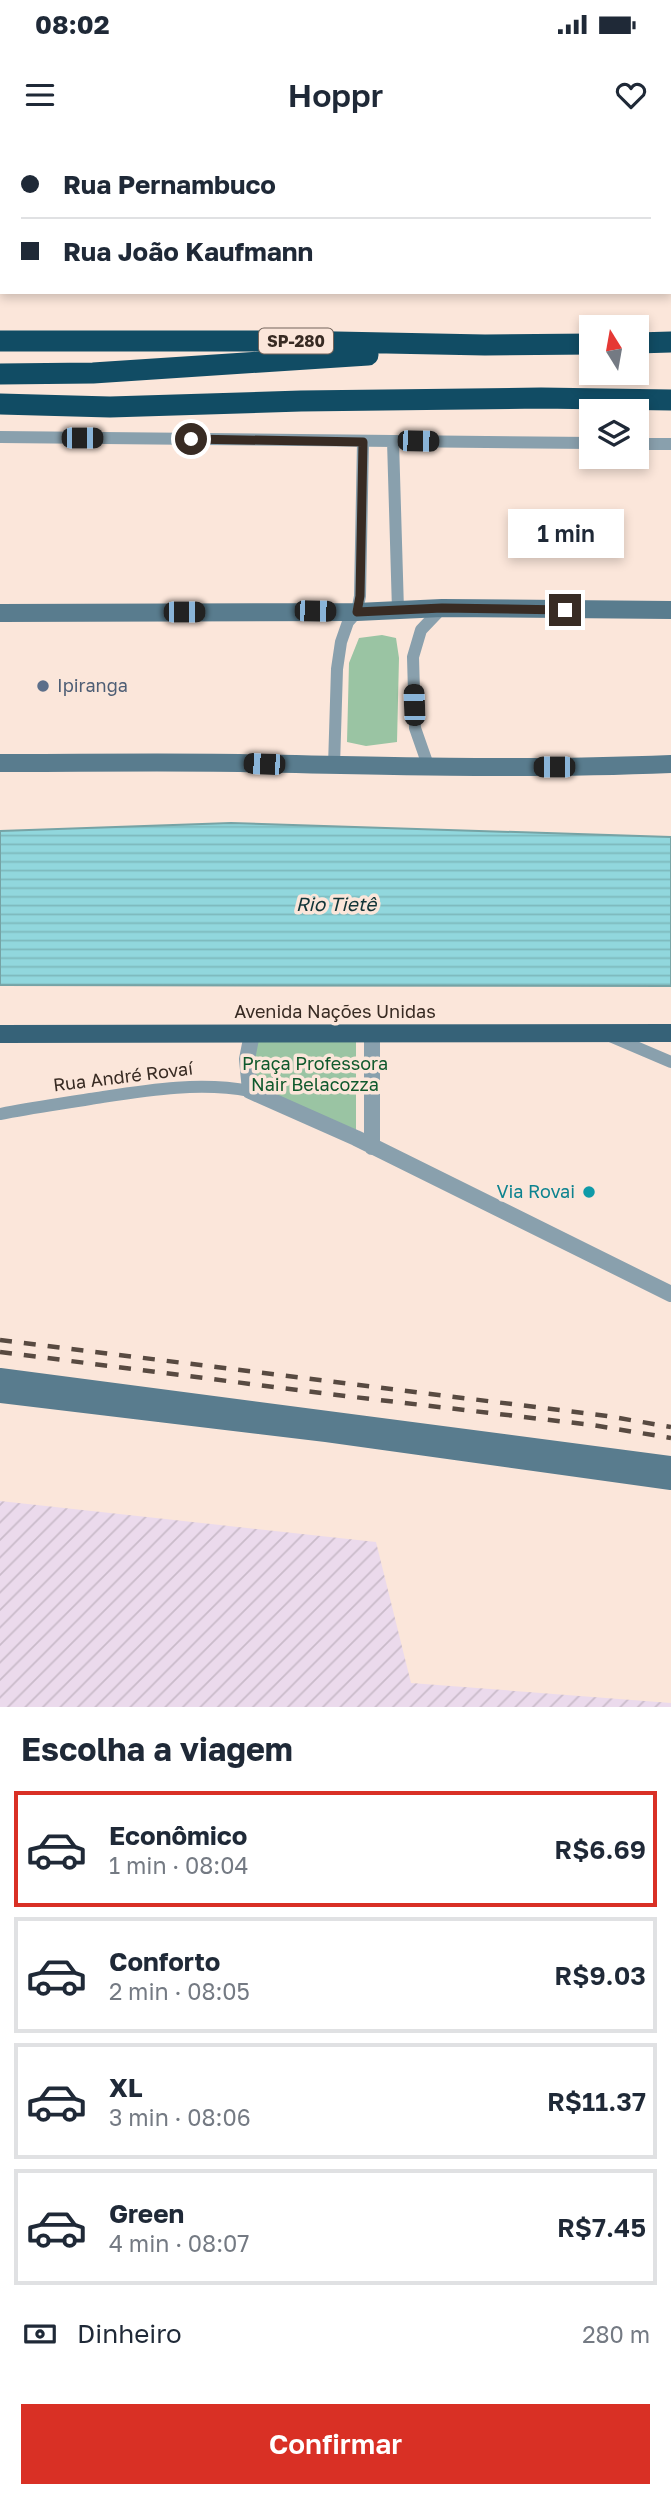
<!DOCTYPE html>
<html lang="pt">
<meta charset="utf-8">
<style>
:root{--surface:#fff;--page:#f2f2f3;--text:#1f2937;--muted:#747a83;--line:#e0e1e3;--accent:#d93025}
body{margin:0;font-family:"Golos Text",sans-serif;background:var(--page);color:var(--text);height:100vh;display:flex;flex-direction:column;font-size:26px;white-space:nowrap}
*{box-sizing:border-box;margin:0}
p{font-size:23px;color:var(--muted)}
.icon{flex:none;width:38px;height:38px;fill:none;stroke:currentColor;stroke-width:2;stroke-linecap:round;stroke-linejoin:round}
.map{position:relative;height:1567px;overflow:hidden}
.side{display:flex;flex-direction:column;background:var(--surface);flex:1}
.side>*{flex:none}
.top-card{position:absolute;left:0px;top:0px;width:672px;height:154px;box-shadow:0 4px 10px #0003;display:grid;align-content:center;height:154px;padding:0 21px;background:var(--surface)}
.needle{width:46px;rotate:349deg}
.tools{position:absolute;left:579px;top:175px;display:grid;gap:14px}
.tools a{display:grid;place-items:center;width:70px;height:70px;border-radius:0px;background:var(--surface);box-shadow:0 4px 10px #0003;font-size:35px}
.end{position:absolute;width:32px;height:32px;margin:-16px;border:9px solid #382b23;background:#fff;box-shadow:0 0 0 4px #fff}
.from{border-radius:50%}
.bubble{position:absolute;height:49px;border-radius:0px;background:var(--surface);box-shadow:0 4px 10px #0003;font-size:23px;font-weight:600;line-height:49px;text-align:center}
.car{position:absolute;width:21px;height:42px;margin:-21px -10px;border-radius:9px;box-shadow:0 0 5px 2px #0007;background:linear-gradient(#222 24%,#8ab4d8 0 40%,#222 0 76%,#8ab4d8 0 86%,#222 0)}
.top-card b{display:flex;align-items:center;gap:24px;height:66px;font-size:26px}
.top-card b+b{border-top:2px solid var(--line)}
.top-card i{width:18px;height:18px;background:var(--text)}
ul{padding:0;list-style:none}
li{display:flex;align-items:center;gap:21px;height:116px;margin:0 14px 10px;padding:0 7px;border:4px solid var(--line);border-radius:0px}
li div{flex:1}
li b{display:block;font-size:26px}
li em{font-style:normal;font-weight:600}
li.current{border-color:var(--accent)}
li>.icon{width:63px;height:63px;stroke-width:1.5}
h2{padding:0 21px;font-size:32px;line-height:84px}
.pay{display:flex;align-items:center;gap:18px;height:77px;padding:0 21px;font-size:26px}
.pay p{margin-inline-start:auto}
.action{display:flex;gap:14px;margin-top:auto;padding:14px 21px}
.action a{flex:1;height:80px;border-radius:0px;background:var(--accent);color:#fff;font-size:28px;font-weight:600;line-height:80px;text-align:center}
.status{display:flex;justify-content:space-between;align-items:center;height:49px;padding:0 35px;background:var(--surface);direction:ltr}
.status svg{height:19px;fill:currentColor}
header{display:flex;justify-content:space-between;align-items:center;height:91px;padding:0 21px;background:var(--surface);font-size:32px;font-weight:600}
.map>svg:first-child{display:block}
.industrial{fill:url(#industrial-furrows)}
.park{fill:#9ac4a3}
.water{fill:url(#water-rules);stroke:#76a3a5;stroke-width:2}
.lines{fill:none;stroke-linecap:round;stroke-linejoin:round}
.minor{stroke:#89a0ad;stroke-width:12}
.tertiary{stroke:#89a0ad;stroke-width:16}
.secondary{stroke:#597c8e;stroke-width:18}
.primary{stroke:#366278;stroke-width:18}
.motorway{stroke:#114c64;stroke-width:21}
.rail{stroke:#584a41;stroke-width:4.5;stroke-dasharray:12 12;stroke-linecap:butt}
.route{stroke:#382b23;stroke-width:9}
.service-dot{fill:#5c6f8a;stroke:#fbe6da;stroke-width:2.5}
.culture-dot{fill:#0f9aa8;stroke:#fbe6da;stroke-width:2.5}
.labels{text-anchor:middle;stroke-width:7;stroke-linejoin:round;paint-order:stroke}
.shield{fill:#fbe6da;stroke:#72635a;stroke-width:2}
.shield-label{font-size:16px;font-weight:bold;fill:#382b23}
.service-label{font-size:18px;fill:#4e5e75;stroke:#fbe6da;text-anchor:start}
.street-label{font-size:18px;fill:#382b23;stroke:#fbe6da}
.park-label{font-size:18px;fill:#0f592c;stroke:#fbe6da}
.culture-label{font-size:18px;fill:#0d838f;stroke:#fbe6da;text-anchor:end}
.water-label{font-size:19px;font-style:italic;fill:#123538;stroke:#fbe6da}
</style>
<div class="status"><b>08:02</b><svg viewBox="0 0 49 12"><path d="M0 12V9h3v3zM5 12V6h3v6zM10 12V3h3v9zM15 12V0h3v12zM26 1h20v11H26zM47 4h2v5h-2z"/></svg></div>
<header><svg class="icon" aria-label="menu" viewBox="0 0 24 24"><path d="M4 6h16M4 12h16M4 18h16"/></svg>Hoppr<svg class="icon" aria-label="heart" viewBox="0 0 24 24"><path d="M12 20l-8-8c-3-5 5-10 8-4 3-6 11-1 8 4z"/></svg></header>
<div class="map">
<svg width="671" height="1567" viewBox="0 0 671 1567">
<defs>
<pattern id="industrial-furrows" width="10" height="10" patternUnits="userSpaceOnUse" patternTransform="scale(1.75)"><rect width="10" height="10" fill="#ebdaec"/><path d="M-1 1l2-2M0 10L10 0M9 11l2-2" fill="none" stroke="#cabbca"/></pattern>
<pattern id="water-rules" width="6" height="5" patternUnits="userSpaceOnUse" patternTransform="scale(1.75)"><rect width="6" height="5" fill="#91d7dd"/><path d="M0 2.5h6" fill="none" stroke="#7eb9bd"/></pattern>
</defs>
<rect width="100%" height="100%" fill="#fbe6da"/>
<path class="industrial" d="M0 1361 376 1402 411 1543 671 1563V1567H0Z"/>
<path class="park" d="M382 495 396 498 399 518 397 602 366 606 347 602 349 523 359 498Z
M356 893V998L250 951 252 894Z"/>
<path class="water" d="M231 683 671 697V846L0 845V691Z"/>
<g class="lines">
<path class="minor" d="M0 297 592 303
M393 301 398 470
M637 304H671
M334 626 337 529 341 502 348 482 357 472 360 456 363 302
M429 628 415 588 413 517 421 490 442 468
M610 896 671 922
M0 974C30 968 60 964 90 959 143 951 197 941 250 951"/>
<path class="tertiary" d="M359 0V2
M384 2 385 0
M252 894 247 919 250 951 356 998 671 1154
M372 1007V893"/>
<path class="secondary" d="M0 473 357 472 442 468 671 470
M0 623C80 623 160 622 240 623 384 626 527 630 671 624
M0 1237 671 1325
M0 1254 326 1293 671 1341"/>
<path class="primary" d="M0 894 671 893"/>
<path class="motorway" d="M670 94 671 93
M0 102H2
M0 139H2
M670 139H671
M0 201H288L485 205 592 204
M637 203 671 202
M0 234 93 233 368 215
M0 264 110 267 301 261 541 258 671 260"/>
<path class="rail" d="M0 1200 607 1276 671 1287
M0 1212 337 1255 592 1285 671 1298"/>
</g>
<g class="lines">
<path class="route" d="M191 299 363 302 360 456 357 472 442 468 565 470"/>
</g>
<circle class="service-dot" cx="43" cy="546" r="7"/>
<circle class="culture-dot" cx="589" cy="1052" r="7"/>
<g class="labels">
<rect class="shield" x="259" y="188.5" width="74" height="25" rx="5"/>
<g class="shield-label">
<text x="296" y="207">SP-280</text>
</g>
<g class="service-label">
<text x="57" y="552">Ipiranga</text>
</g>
<g class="street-label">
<text x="335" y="878">Avenida Nações Unidas</text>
<text transform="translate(123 937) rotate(-7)" y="6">Rua André Rovaí</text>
</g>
<g class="park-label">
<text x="315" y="930">Praça Professora<tspan x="315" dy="21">Nair Belacozza</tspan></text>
</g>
<g class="culture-label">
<text x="575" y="1058">Via Rovai</text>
</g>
<g class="water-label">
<text x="336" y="771">Rio Tietê</text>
</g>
</g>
</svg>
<div class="tools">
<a><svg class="needle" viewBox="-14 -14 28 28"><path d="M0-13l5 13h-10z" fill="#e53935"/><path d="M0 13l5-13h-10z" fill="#747a83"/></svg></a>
<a><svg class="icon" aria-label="layers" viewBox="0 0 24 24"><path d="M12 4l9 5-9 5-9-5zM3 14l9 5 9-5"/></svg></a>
</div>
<i class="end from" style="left:191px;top:299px"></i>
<i class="end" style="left:565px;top:470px"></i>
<div class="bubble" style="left:508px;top:369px;width:116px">1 min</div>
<i class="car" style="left:82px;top:298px;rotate:90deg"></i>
<i class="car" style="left:418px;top:301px;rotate:91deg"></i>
<i class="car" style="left:315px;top:471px;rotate:91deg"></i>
<i class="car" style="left:184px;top:472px;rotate:90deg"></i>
<i class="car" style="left:414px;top:565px;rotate:358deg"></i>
<i class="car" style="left:264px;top:624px;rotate:272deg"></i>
<i class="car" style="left:554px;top:627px;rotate:270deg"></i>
<div class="top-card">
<b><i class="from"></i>Rua Pernambuco</b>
<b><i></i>Rua João Kaufmann</b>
</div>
</div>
<section class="side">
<h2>Escolha a viagem</h2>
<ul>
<li class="current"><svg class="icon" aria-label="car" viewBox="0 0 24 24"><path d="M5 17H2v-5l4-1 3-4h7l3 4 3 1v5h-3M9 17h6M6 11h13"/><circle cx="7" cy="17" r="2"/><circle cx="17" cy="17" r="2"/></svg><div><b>Econômico</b><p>1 min · 08:04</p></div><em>R$6.69</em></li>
<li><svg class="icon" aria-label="car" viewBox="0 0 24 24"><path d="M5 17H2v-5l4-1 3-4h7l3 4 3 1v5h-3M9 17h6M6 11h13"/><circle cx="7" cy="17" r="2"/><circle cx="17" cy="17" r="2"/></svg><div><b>Conforto</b><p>2 min · 08:05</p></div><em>R$9.03</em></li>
<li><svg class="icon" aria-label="car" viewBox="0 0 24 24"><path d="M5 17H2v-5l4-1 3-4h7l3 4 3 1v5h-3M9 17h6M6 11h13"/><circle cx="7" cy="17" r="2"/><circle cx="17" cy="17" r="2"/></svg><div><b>XL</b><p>3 min · 08:06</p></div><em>R$11.37</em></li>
<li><svg class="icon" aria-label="car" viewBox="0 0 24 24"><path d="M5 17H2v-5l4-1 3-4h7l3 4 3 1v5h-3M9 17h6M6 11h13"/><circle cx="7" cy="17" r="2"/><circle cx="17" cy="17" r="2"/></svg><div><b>Green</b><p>4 min · 08:07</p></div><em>R$7.45</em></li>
</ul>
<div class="pay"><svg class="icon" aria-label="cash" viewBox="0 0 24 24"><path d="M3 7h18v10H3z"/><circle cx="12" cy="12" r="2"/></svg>Dinheiro<p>280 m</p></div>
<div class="action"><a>Confirmar</a></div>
</section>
